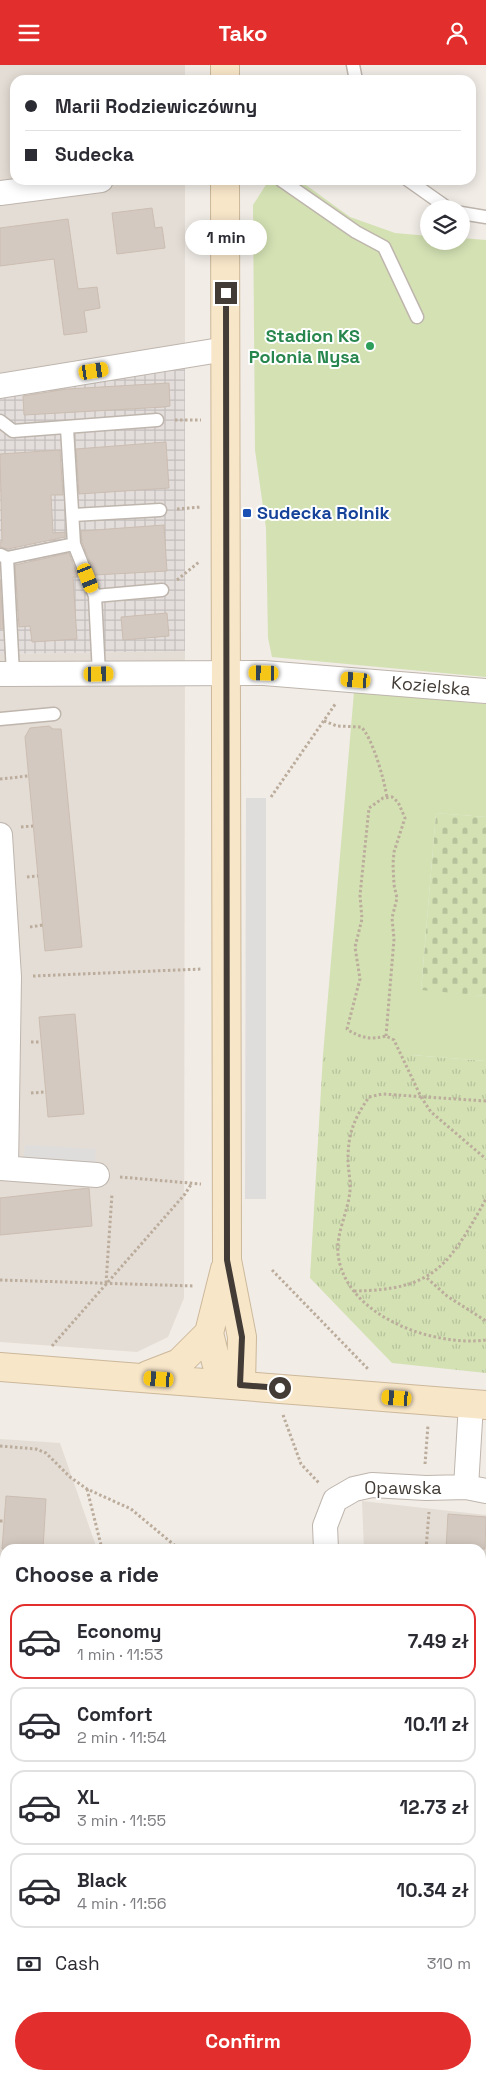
<!DOCTYPE html>
<meta charset="utf-8">
<style>
:root{--surface:#fff;--page:#f7f7f7;--text:#2b2b33;--muted:#7c7c81;--line:#e1e1e2;--accent:#e22e2c}
body{margin:0;font-family:"Space Grotesk",sans-serif;background:var(--page);color:var(--text);height:100vh;display:flex;flex-direction:column;font-size:19px;white-space:nowrap}
*{box-sizing:border-box;margin:0}
p{font-size:16px;color:var(--muted)}
.icon{flex:none;width:28px;height:28px;fill:none;stroke:currentColor;stroke-width:2;stroke-linecap:round;stroke-linejoin:round}
.map{position:relative;flex:1;overflow:hidden}
.side{position:absolute;left:0px;top:1479px;width:486px;height:536px;display:flex;flex-direction:column;background:var(--surface);border-radius:15px 15px 0 0;box-shadow:0 2px 12px #0003}
.side>*{flex:none}
.top-card{position:absolute;left:10px;top:10px;width:466px;height:110px;border-radius:15px;box-shadow:0 2px 12px #0003;display:grid;align-content:center;height:110px;padding:0 15px;background:var(--surface)}
.buttons{position:absolute;left:420px;top:135px;display:grid;gap:10px}
.buttons a{display:grid;place-items:center;width:50px;height:50px;border-radius:50%;background:var(--surface);box-shadow:0 2px 12px #0003;font-size:25px}
.end{position:absolute;width:22px;height:22px;margin:-11px;border:6px solid #433c36;background:#fff;box-shadow:0 0 0 2px #fff}
.from{border-radius:50%}
.bubble{position:absolute;height:35px;border-radius:18px;background:var(--surface);box-shadow:0 2px 12px #0003;font-size:16px;font-weight:600;line-height:35px;text-align:center}
.car{position:absolute;width:15px;height:30px;margin:-15px -8px;border-radius:6px;box-shadow:0 0 4px 1px #0007;background:linear-gradient(#f5c518 24%,#345 0 40%,#f5c518 0 76%,#345 0 86%,#f5c518 0)}
.top-card b{display:flex;align-items:center;gap:18px;height:48px;font-size:19px}
.top-card b+b{border-top:1px solid var(--line)}
.top-card i{width:12px;height:12px;background:var(--text)}
ul{padding:0;list-style:none}
li{display:flex;align-items:center;gap:15px;height:75px;margin:0 10px 8px;padding:0 5px;border:2px solid var(--line);border-radius:15px}
li div{flex:1}
li b{display:block;font-size:19px}
li em{font-style:normal;font-weight:600}
li.active{border-color:var(--accent)}
li>.icon{width:45px;height:45px;stroke-width:1.5}
h2{padding:0 15px;font-size:22px;line-height:60px}
.pay{display:flex;align-items:center;gap:12px;height:55px;padding:0 15px;font-size:19px}
.pay p{margin-inline-start:auto}
.action{display:flex;gap:10px;margin-top:auto;padding:10px 15px}
.action a{flex:1;height:58px;border-radius:30px;background:var(--accent);color:#fff;font-size:20px;font-weight:600;line-height:58px;text-align:center}
header{display:flex;justify-content:space-between;align-items:center;height:65px;padding:0 15px;background:var(--accent);color:#fff;font-size:22px;font-weight:600}
.map>svg:first-child{display:block}
.residential{fill:#e4ddd5}
.industrial{fill:url(#industrial-grid)}
.grass{fill:url(#grass-dots)}
.cemetery{fill:url(#cemetery-stones)}
.park{fill:url(#park-tufts)}
.garden{fill:#d3e1b3}
.parking{fill:#dfdddb}
.building{fill:#d4c9c0;stroke:#cbbdb1}
.lines{fill:none;stroke-linecap:round;stroke-linejoin:round}
.lane-casing{stroke:#beb5ad;stroke-width:15}
.street-casing{stroke:#beb5ad;stroke-width:26}
.secondary-casing{stroke:#ccb89a;stroke-width:30}
.path{stroke:#bbac9c;stroke-width:3;stroke-dasharray:2.5 2.5;stroke-linecap:butt}
.lane{stroke:#fff;stroke-width:12}
.street{stroke:#fff;stroke-width:24}
.secondary{stroke:#f8e6c9;stroke-width:28}
.route{stroke:#433c36;stroke-width:6}
.leisure-dot{fill:#2e9e5b;stroke:#fff;stroke-width:2}
.transit-dot{fill:#1a4fb4;stroke:#fff;stroke-width:2}
.labels{text-anchor:middle;stroke-width:4;stroke-linejoin:round;paint-order:stroke}
.leisure-label{font-size:18px;font-weight:bold;fill:#27864d;stroke:#fff;text-anchor:end}
.transit-label{font-size:18px;font-weight:bold;fill:#164399;stroke:#fff;text-anchor:start}
.street-label{font-size:18px;fill:#433c36;stroke:#fff}
</style>
<header><svg class="icon" aria-label="menu" viewBox="0 0 24 24"><path d="M4 6h16M4 12h16M4 18h16"/></svg>Tako<svg class="icon" aria-label="person" viewBox="0 0 24 24"><circle cx="12" cy="8" r="4"/><path d="M4 21q1-7 8-7t8 7"/></svg></header>
<div class="map">
<svg width="486" height="2014" viewBox="0 0 486 2014">
<defs>
<pattern id="industrial-grid" width="8" height="8" patternUnits="userSpaceOnUse" patternTransform="scale(1.25)"><rect width="8" height="8" fill="#e3dedb"/><path d="M0 4h8M4 0v8" fill="none" stroke="#c4bfbd"/></pattern>
<pattern id="grass-dots" width="8" height="8" patternUnits="userSpaceOnUse" patternTransform="scale(1.25)"><rect width="8" height="8" fill="#d3e1b3"/><path d="M2 2h.1M6 6h.1" fill="none" stroke="#b6c29b" stroke-width="1.8" stroke-linecap="round"/></pattern>
<pattern id="cemetery-stones" width="16" height="16" patternUnits="userSpaceOnUse" patternTransform="scale(1.25)"><rect width="16" height="16" fill="#d3e1b3"/><path d="M2 7V4a2 2 0 0 1 4 0v3zM10 15v-3a2 2 0 0 1 4 0v3z" fill="#b6c29b"/></pattern>
<pattern id="park-tufts" width="24" height="20" patternUnits="userSpaceOnUse" patternTransform="scale(1.25)"><rect width="24" height="20" fill="#d3e1b3"/><path d="M3 7l-1-3M5 7V3M7 7l1-3M15 17l-1-3M17 17v-4M19 17l1-3" fill="none" stroke="#b6c29b"/></pattern>
</defs>
<rect width="100%" height="100%" fill="#f1ece6"/>
<path class="residential" d="M0 0H185V15H15V115H185V298L0 329Z
M185 586 184 1233 168 1272 137 1287 0 1277V589Z
M0 1374 60 1378 97 1484H5V2010H300L301 2014H0Z
M362 1436 486 1450V1845L481 1839V1484H364Z"/>
<path class="industrial" d="M185 298V586L0 589V329Z"/>
<path class="grass" d="M481 1943 486 1948V2014H288V2010H481Z"/>
<path class="cemetery" d="M436 748 486 752V931L421 926Z"/>
<path class="park" d="M323 990H412L486 996V1308L392 1298 310 1213Z"/>
<path class="garden" d="M269 115H299L350 152 395 168 429 171V176H461V173L486 175V612L272 592 268 573 266 463 255 385 253 140Z
M354 627 486 639V752L436 748 421 925 486 931V996L412 990H323Z"/>
<path class="parking" d="M246 733H266V1134H245Z
M25 1080 96 1084 95 1102 23 1097Z"/>
<path class="building" d="M152 143 155 163 162 162 165 183 117 189 112 148Z
M68 154 78 224 97 222 100 243 84 246 87 267 64 270 54 194 0 201V163Z
M169 318 170 341 164 342 24 350 23 331 67 324Z
M166 377 169 423 79 429 76 384Z
M60 385 63 430H51L53 468 65 467V472L8 484 0 482V477H2L0 389Z
M164 460 167 506 95 510 82 477 81 466Z
M69 488 78 512H73L77 574 32 577 30 561 19 562 15 500Z
M0 515 3 564H0Z
M167 548 169 571 123 575 121 552Z
M49 661 53 664H61L82 882 45 886 25 672 30 663Z
M75 949 84 1049 48 1052 39 952Z
M89 1123 92 1161 0 1170V1133Z
M6 1431 46 1434 43 1484H2Z
M448 1449 486 1452 485 1484H446Z"/>
<g class="lines">
<defs>
<path id="lane" d="M353 0 356 15
M281 115 356 167 384 182 417 252
M408 115 449 144
M461 148 486 152
M0 356 13 366 157 355
M73 450 160 445
M74 479 95 531
M1 490 7 493 13 609
M7 493 74 479 67 363
M99 609 95 531 162 525
M0 654 54 649
M0 1871 5 1872"/>
<path id="street" d="M0 128 101 115
M0 321 226 284
M0 609 264 608 486 626
M0 770 9 912 6 1103
M0 1103 97 1110
M466 1422 471 1339
M326 1484 325 1461 335 1435 354 1424 372 1420 426 1423 466 1422 486 1426
M0 1757H5
M481 1903 486 1908
M0 1995 5 1996
M178 2010 228 2014
M242 2014 252 2010"/>
<path id="secondary" d="M225 0V15
M225 115 227 1195 242 1272 241 1320
M0 1302 486 1340
M148 1310 179 1298 209 1268
M224 1319 216 1297 209 1268 225 1204"/>
</defs>
<use href="#lane" class="lane-casing"/>
<use href="#street" class="street-casing"/>
<use href="#secondary" class="secondary-casing"/>
<path class="path" d="M175 355H201
M177 444 201 442
M177 515 199 497
M324 656 337 661 361 662C372 671 385 717 387 733
M0 714 28 711
M271 732 336 638
M21 762 33 761
M27 812 38 811
M30 862 43 860
M33 911 202 904
M386 971 394 874 392 853 397 833 394 820 393 799 394 787 405 753 398 737 392 732 383 733 369 743 360 830 362 854 355 882 360 914 347 964C360 973 371 975 386 971L394 975 421 1032 431 1047 486 1094
M31 977H41
M31 1028 45 1027
M486 1036 382 1029 369 1032C354 1054 348 1068 348 1095 348 1105 351 1116 350 1126 348 1147 336 1168 338 1189 345 1251 433 1282 486 1275
M120 1112 201 1119
M272 1205 369 1305
M427 1213 447 1231 486 1256
M0 1215 194 1221
M106 1218 112 1129
M354 1226C435 1225 449 1200 486 1134
M52 1281 185 1129 192 1118
M283 1350 301 1399 319 1418
M0 1381 36 1384 46 1388 70 1412 87 1424 131 1444 179 1484
M425 1399 428 1360
M87 1424 102 1484
M0 1456H4
M426 1481 446 1483
M426 1484 429 1447
M0 1572H5
M0 1634H5
M0 1696H2
M481 1741 486 1742
M374 2010 379 2014
M446 2010 447 2014
M39 2014V2010
M93 2014V2010
M288 2014V2010
M359 2014 364 2010"/>
<use href="#lane" class="lane"/>
<use href="#street" class="street"/>
<use href="#secondary" class="secondary"/>
</g>
<g class="lines">
<path class="route" d="M226 228 227 1195 242 1272 240 1320 280 1323"/>
</g>
<circle class="leisure-dot" cx="370" cy="281" r="5"/>
<rect class="transit-dot" x="242" y="443" width="10" height="10" rx="2.5"/>
<g class="labels">
<g class="leisure-label">
<text x="360" y="277">Stadion KS<tspan x="360" dy="21">Polonia Nysa</tspan></text>
</g>
<g class="transit-label">
<text x="257" y="454">Sudecka Rolnik</text>
</g>
<g class="street-label">
<text transform="translate(431 621) rotate(5)" y="6">Kozielska</text>
<text x="403" y="1429">Opawska</text>
</g>
</g>
</svg>
<div class="buttons">
<a><svg class="icon" aria-label="layers" viewBox="0 0 24 24"><path d="M12 4l9 5-9 5-9-5zM3 14l9 5 9-5"/></svg></a>
</div>
<i class="end from" style="left:280px;top:1323px"></i>
<i class="end" style="left:226px;top:228px"></i>
<div class="bubble" style="left:185px;top:155px;width:82px">1 min</div>
<i class="car" style="left:94px;top:306px;rotate:81deg"></i>
<i class="car" style="left:88px;top:513px;rotate:158deg"></i>
<i class="car" style="left:264px;top:608px;rotate:271deg"></i>
<i class="car" style="left:99px;top:609px;rotate:89deg"></i>
<i class="car" style="left:356px;top:615px;rotate:275deg"></i>
<i class="car" style="left:159px;top:1314px;rotate:274deg"></i>
<i class="car" style="left:397px;top:1333px;rotate:274deg"></i>
<div class="top-card">
<b><i class="from"></i>Marii Rodziewiczówny</b>
<b><i></i>Sudecka</b>
</div>
<section class="side">
<h2>Choose a ride</h2>
<ul>
<li class="active"><svg class="icon" aria-label="car" viewBox="0 0 24 24"><path d="M5 17H2v-5l4-1 3-4h7l3 4 3 1v5h-3M9 17h6M6 11h13"/><circle cx="7" cy="17" r="2"/><circle cx="17" cy="17" r="2"/></svg><div><b>Economy</b><p>1 min · 11:53</p></div><em>7.49 zł</em></li>
<li><svg class="icon" aria-label="car" viewBox="0 0 24 24"><path d="M5 17H2v-5l4-1 3-4h7l3 4 3 1v5h-3M9 17h6M6 11h13"/><circle cx="7" cy="17" r="2"/><circle cx="17" cy="17" r="2"/></svg><div><b>Comfort</b><p>2 min · 11:54</p></div><em>10.11 zł</em></li>
<li><svg class="icon" aria-label="car" viewBox="0 0 24 24"><path d="M5 17H2v-5l4-1 3-4h7l3 4 3 1v5h-3M9 17h6M6 11h13"/><circle cx="7" cy="17" r="2"/><circle cx="17" cy="17" r="2"/></svg><div><b>XL</b><p>3 min · 11:55</p></div><em>12.73 zł</em></li>
<li><svg class="icon" aria-label="car" viewBox="0 0 24 24"><path d="M5 17H2v-5l4-1 3-4h7l3 4 3 1v5h-3M9 17h6M6 11h13"/><circle cx="7" cy="17" r="2"/><circle cx="17" cy="17" r="2"/></svg><div><b>Black</b><p>4 min · 11:56</p></div><em>10.34 zł</em></li>
</ul>
<div class="pay"><svg class="icon" aria-label="cash" viewBox="0 0 24 24"><path d="M3 7h18v10H3z"/><circle cx="12" cy="12" r="2"/></svg>Cash<p>310 m</p></div>
<div class="action"><a>Confirm</a></div>
</section>
</div>
